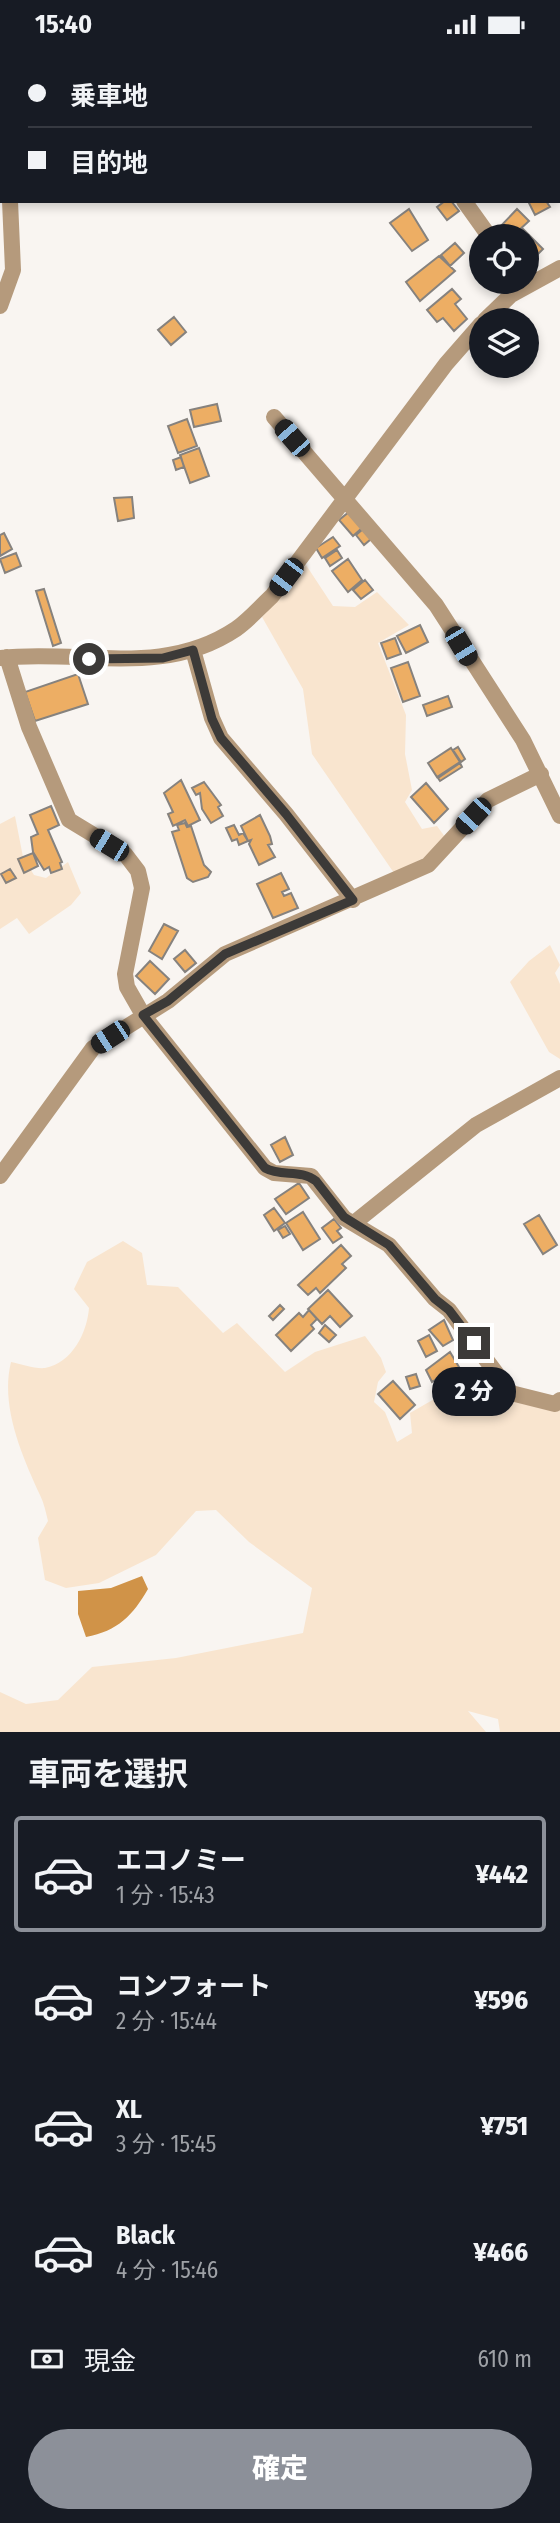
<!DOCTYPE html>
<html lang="ja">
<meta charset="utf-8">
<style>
:root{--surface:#171b24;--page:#20242c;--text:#f1f3f6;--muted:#9ea1a6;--line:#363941;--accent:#8c9099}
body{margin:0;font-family:"Fira Sans Condensed","Noto Sans JP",sans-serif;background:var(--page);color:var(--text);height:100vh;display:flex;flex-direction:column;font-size:26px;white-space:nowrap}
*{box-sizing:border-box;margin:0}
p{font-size:23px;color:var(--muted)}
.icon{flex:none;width:38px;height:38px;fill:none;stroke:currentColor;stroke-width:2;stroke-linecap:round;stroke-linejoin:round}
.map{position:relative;height:1683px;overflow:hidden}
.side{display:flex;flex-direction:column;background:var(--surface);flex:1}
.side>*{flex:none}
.guide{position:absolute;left:0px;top:0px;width:560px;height:154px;box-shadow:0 4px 10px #0003;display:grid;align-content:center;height:154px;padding:0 28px;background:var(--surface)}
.fabs{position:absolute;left:469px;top:175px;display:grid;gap:14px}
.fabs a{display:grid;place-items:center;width:70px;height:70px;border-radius:50%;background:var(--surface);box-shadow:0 4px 10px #0003;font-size:35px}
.end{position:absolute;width:32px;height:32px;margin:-16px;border:9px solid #3c3a38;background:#fff;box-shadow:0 0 0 4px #fff}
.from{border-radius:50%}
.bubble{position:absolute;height:49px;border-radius:24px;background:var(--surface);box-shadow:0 4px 10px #0003;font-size:23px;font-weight:800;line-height:49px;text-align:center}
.car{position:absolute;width:21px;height:42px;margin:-21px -10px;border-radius:9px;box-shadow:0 0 5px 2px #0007;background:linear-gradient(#222 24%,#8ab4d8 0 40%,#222 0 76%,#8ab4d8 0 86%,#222 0)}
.guide b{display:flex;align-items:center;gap:24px;height:66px;font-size:26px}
.guide b+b{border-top:2px solid var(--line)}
.guide i{width:18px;height:18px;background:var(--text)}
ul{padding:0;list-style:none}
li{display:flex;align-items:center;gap:21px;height:116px;margin:0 14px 10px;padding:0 14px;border:4px solid transparent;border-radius:7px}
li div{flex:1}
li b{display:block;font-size:26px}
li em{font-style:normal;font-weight:800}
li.on{border-color:var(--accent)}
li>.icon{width:63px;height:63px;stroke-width:1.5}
h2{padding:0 28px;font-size:32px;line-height:84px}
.pay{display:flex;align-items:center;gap:18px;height:77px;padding:0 28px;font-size:26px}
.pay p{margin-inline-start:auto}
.cta{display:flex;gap:14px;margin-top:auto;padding:14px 28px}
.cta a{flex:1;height:80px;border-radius:42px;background:var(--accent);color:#fff;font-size:28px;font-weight:800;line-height:80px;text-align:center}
.status{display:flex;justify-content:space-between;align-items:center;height:49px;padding:0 35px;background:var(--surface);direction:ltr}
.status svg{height:19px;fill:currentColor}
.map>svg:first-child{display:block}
.green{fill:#f9e5cf}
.water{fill:#d09348}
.building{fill:#edae64;stroke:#86827e;stroke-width:2}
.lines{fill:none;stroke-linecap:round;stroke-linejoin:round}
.minor{stroke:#b59a7c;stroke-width:16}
.route{stroke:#3c3a38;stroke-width:9}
</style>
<div class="status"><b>15:40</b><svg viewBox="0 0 49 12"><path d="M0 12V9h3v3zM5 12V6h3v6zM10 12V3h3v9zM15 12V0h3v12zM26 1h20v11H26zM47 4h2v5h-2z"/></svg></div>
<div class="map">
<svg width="560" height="1683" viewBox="0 0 560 1683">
<rect width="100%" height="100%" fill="#f9f5f1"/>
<path class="green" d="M306 516 333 557 355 558 377 543 409 576 378 594 406 666 405 705 412 741 405 753 422 780 437 777 445 788 430 806 394 824 312 705 303 640 262 568Z
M15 767 23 808 34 826 46 829 68 813 81 844 71 856 29 885 17 869 0 880V775Z
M550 896 560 916 555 924 560 935V1010L549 1003 510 933 529 912Z
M123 1192 142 1204 147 1236 178 1238 223 1284 237 1274 285 1323 315 1303 365 1287 381 1309 386 1323 378 1333 374 1353 385 1363 397 1393 412 1384 410 1364 474 1327 560 1357V1683H500L498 1670 468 1662 486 1683H0V1643L26 1655 58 1651 92 1618 176 1609 303 1584 312 1539 249 1493 216 1461 196 1462 156 1506 99 1534 66 1539 45 1531 38 1489 48 1472C46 1464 44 1454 40 1446 22 1407 0 1357 11 1313 21 1315 35 1320 45 1319 72 1314 87 1284 89 1259L74 1240 87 1213Z"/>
<path class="water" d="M142 1527 148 1540C133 1566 118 1582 86 1588L78 1565V1542L111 1539Z"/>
<path class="building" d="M445 152H451L459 162 447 171 437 158Z
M528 152H546L550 158 535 166Z
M409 160 428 191 412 202 390 174Z
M517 160 529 172 518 182 514 178 505 187 498 180Z
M523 180 543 200 529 214 527 187H515Z
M455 194 464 204 450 217 441 206Z
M439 207 455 222 420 252 406 233Z
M452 240 461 250 455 255 467 270 454 282 443 269 437 273 427 261Z
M174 268 186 283 171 296 158 281Z
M217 355 221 372 194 378 190 361Z
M187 370 197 397 178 404 168 377Z
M199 399 209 427 190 434 180 406Z
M181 408 184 418 176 421 173 411Z
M132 448 134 469 118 472 114 449Z
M349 463 362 479 353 487 339 471Z
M363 480 371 490 364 496 356 486Z
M4 484 12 500 0 507V486Z
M333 488 340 497 322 509 316 499Z
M337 501 342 509 330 517 325 509Z
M16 504 21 517 5 524 0 510Z
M348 510 362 531 348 543 332 522Z
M365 531 373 541 361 550 353 541Z
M44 540 61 594 53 597 36 542Z
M420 576 428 593 406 604 397 587Z
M395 589 401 605 387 610 381 594Z
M408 613 420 647 403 653 391 619Z
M78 625 88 655 35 672 25 643Z
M448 647 452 658 427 667 423 656Z
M458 698 465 710 461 713 453 701Z
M451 699 460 713 437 728 428 714Z
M460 714 462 718 440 732 438 729Z
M181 731 200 771 188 777 185 771 173 777 168 765 173 763 164 744Z
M204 733 221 756 218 758 223 767 211 774 202 760 200 744 196 746 192 739Z
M426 734 448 760 434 774 411 748Z
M51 757 59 776 48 781 62 813 60 814 62 820 51 824 49 818 44 821 33 803 31 788 38 785 30 766Z
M260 766 270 787 272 795 268 796 275 808 259 816 249 795 251 791 248 792 241 777Z
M185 774 187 778 191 777 204 816 211 823 208 828 193 833 187 829 172 783 179 781 177 776Z
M234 776 239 786 243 784 248 792 239 796 237 790 232 792 226 779Z
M33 804 38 817 24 824 18 810Z
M10 820 16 829 6 834 1 825Z
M281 824 289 840 282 843 284 847 291 844 298 859 273 869 257 835Z
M164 875 178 882 162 910 149 902Z
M185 901 196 914 185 923 174 910Z
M150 912 169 930 155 945 136 927Z
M285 1088 293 1106 280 1113 271 1096Z
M299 1134 309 1149 286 1165 275 1150Z
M274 1159 285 1174 274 1182 264 1166Z
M303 1163 320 1190 303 1201 286 1174Z
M539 1166 557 1196 543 1205 524 1175Z
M334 1170 341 1179 337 1182 342 1188 333 1194 322 1179Z
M285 1177 290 1185 283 1189 278 1181Z
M341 1196 351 1207 342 1215 346 1219 320 1244 316 1239 308 1246 298 1236Z
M328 1241 352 1267 340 1278 330 1267 322 1275 308 1260Z
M280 1256 284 1260 273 1271 269 1267Z
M309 1261 317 1270 311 1276 314 1280 291 1302 276 1286 299 1264 303 1268Z
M444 1271 453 1291 443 1297 429 1281Z
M325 1276 336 1286 329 1293 319 1284Z
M429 1286 437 1302 426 1308 418 1292Z
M450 1303 468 1333 452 1343 438 1329 432 1333 426 1321Z
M416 1325 420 1337 410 1340 406 1328Z
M393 1332 415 1356 400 1370 378 1345Z"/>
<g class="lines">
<path class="minor" d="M7 0V2
M353 0 355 2
M464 152 489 187
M0 257 13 221 10 152
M485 271 511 246 560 219
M274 368 436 556 523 691 560 767
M193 601 212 669 221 689 286 765 353 851
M7 608 29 678 69 771 125 805 138 822 142 839 125 925 127 938 143 966 265 1119 274 1124 311 1127 344 1169 389 1196 435 1250 449 1261 511 1344 555 1355 560 1351
M0 609C81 600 163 629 236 580 249 571 260 558 272 547L446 315 481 275
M0 1127 93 999 168 952 225 905 428 816 488 751 541 725
M354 1174 476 1076 560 1029"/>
</g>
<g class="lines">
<path class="route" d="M89 610 163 609 193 601 212 670 221 689 286 765 353 851 225 905 168 952 143 966 265 1119C281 1128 301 1120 316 1132L344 1168 389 1196 435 1250 449 1261 474 1294"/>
</g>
</svg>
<div class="fabs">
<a><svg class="icon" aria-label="locate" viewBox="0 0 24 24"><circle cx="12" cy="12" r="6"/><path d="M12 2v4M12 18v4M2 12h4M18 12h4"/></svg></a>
<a><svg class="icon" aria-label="layers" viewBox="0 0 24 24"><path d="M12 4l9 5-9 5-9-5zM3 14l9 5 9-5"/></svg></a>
</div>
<i class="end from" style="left:89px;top:610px"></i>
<i class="end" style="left:474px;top:1294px"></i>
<div class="bubble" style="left:432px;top:1318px;width:84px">2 分</div>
<i class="car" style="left:292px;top:389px;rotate:319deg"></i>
<i class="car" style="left:286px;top:528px;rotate:217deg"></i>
<i class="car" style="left:461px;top:597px;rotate:149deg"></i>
<i class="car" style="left:473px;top:767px;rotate:223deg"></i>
<i class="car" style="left:109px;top:796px;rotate:301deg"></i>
<i class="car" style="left:110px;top:988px;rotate:237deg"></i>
<div class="guide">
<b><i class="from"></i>乗車地</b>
<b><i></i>目的地</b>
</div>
</div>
<section class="side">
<h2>車両を選択</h2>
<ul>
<li class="on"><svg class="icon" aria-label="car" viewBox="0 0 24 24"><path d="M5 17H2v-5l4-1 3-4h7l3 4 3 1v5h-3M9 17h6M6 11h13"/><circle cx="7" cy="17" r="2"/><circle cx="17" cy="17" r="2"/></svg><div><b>エコノミー</b><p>1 分 · 15:43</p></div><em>¥442</em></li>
<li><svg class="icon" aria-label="car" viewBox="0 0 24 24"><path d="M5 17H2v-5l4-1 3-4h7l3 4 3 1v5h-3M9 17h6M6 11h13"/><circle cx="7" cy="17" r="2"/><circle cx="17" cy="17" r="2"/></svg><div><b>コンフォート</b><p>2 分 · 15:44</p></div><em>¥596</em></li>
<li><svg class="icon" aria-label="car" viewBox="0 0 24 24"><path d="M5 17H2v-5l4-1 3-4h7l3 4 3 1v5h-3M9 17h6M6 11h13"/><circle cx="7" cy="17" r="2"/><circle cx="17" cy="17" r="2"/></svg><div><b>XL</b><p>3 分 · 15:45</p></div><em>¥751</em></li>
<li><svg class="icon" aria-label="car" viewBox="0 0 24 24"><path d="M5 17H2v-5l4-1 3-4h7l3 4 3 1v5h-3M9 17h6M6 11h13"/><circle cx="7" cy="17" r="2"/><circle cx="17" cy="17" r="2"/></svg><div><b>Black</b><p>4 分 · 15:46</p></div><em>¥466</em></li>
</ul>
<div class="pay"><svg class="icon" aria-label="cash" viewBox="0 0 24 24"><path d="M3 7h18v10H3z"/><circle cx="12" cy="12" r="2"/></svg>現金<p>610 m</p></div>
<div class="cta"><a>確定</a></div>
</section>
